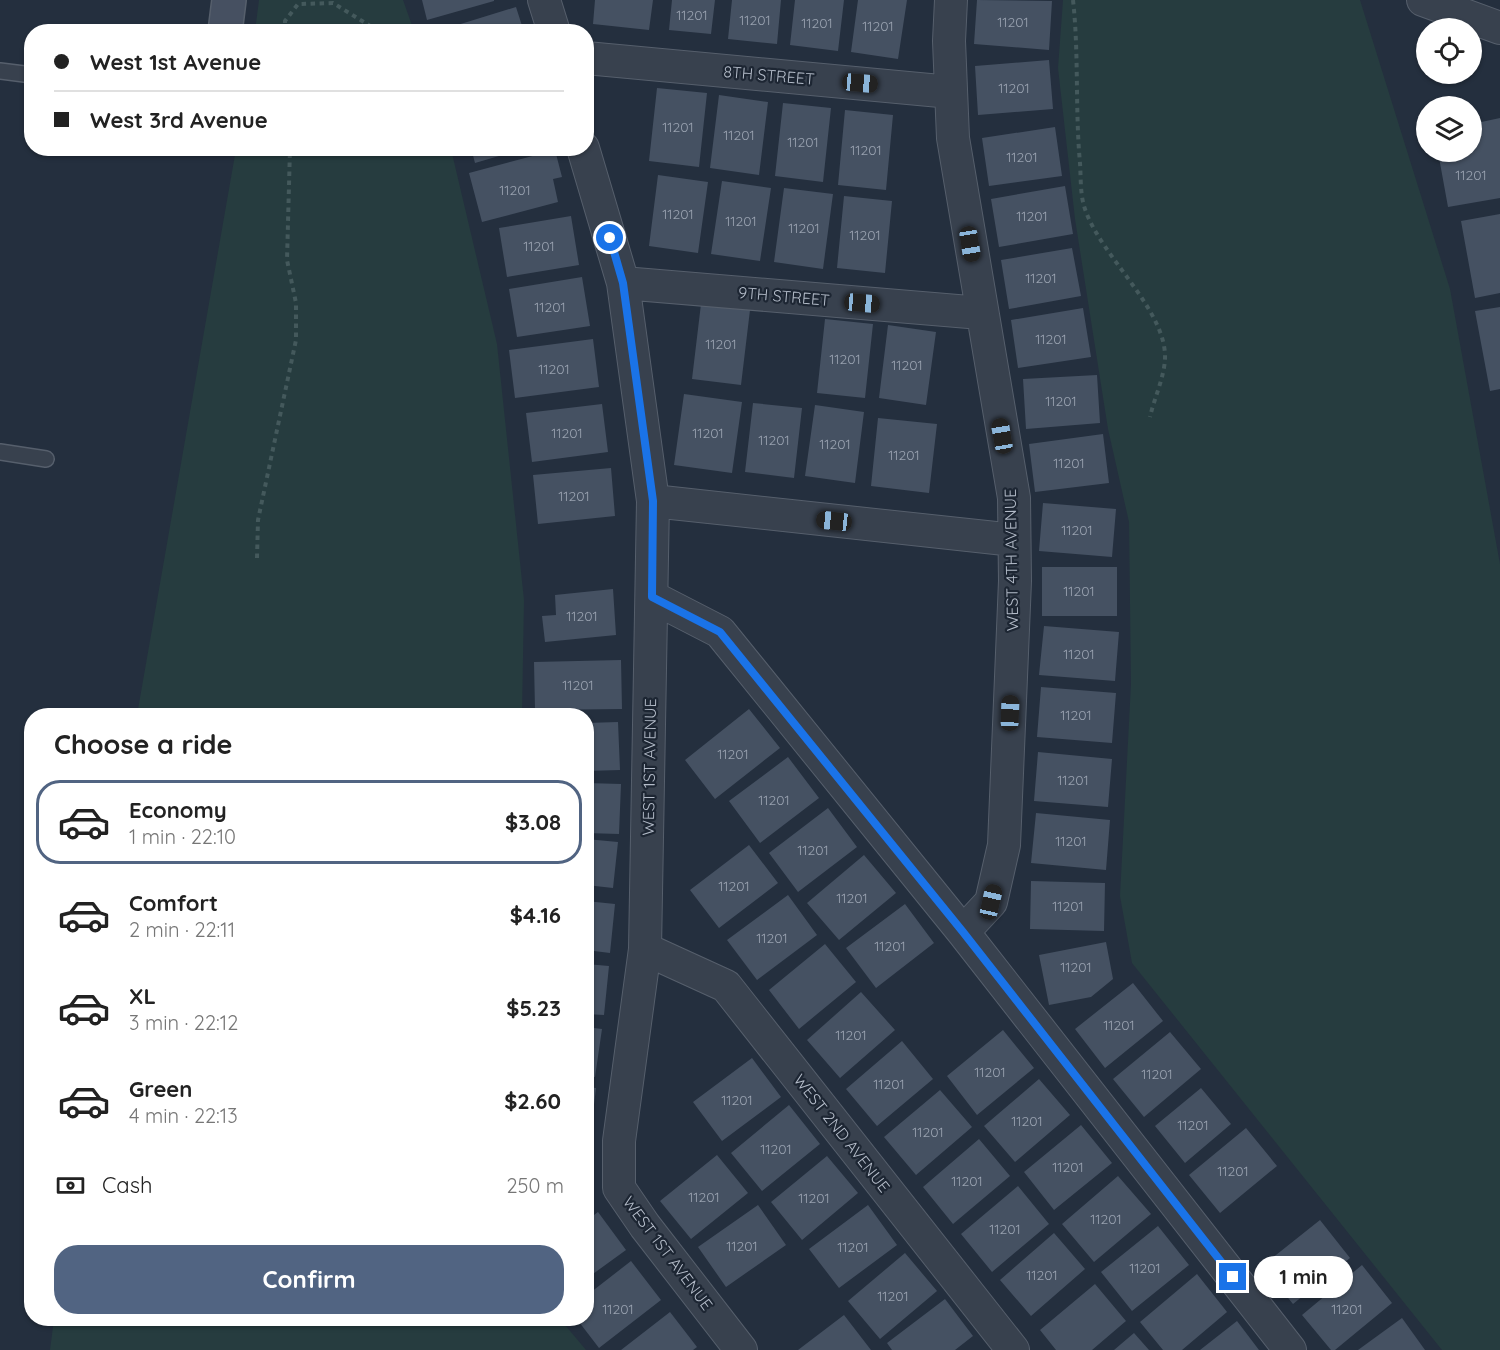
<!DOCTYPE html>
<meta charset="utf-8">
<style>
:root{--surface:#fff;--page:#f6f6f6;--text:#222;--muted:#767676;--line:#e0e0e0;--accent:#516482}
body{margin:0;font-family:Quicksand,sans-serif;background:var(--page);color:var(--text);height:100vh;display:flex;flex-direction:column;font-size:22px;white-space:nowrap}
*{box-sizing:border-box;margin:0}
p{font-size:20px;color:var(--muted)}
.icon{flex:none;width:33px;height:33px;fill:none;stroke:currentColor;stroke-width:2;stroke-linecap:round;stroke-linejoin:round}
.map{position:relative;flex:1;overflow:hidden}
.panel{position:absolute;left:24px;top:708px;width:570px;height:618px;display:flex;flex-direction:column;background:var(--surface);border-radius:24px;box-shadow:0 2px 4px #0004}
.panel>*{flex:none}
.banner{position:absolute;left:24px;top:24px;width:570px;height:132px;border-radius:24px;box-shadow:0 2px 4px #0004;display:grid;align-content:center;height:132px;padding:0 30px;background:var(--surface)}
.controls{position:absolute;left:1416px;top:18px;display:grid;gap:12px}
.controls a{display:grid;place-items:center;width:66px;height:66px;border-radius:50%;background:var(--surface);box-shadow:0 2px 4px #0004;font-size:30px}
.end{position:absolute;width:27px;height:27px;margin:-14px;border:8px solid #1a73e8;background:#fff;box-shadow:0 0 0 3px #fff}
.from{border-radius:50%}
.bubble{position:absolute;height:42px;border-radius:21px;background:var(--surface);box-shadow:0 2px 4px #0004;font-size:20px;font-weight:800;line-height:42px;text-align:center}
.car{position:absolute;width:18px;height:36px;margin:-18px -9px;border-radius:8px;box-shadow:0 0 4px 2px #0007;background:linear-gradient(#222 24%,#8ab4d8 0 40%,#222 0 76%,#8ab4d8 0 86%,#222 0)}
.banner b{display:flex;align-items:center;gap:21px;height:57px;font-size:22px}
.banner b+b{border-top:2px solid var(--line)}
.banner i{width:15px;height:15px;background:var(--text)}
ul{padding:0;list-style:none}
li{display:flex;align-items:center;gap:18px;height:84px;margin:0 12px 9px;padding:0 18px;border:3px solid transparent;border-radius:24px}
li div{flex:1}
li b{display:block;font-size:22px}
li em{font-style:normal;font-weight:800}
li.on{border-color:var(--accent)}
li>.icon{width:54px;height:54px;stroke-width:1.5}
h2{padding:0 30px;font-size:27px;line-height:72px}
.pay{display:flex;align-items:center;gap:15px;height:66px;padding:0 30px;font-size:22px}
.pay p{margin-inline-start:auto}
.primary-button{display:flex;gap:12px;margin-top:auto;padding:12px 30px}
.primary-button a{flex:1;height:69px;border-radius:24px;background:var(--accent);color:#fff;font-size:24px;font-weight:800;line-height:69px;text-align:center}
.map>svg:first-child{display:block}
.green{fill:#263c3f}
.building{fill:#455162}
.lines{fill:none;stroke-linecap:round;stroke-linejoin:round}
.lane-casing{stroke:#565f6c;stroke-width:18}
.street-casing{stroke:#565f6c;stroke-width:34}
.secondary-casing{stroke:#565f6c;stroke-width:36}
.path{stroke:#44595c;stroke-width:4;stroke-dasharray:4.5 4.5;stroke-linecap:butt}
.lane{stroke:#38414e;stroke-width:15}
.street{stroke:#38414e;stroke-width:32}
.secondary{stroke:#465061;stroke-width:33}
.route{stroke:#1a73e8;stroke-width:8}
.labels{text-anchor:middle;stroke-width:4.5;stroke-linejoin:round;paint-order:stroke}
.number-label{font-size:14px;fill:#98a1af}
.street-label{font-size:16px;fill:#b4bcc9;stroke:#1d2633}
</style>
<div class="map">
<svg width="1500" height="1350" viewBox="0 0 1500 1350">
<rect width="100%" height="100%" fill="#242f3e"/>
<path class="green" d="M259 0H403L414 31H255Z
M1063 0H1360L1450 289 1500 564V1350H1442L1132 963 1120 896 1131 684 1129 522 1108 429 1075 219 1058 68Z
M236 149H451L497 344 524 600 522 715H137Z
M54 1319H560L586 1350H50Z"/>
<path class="building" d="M422 0H494V1L427 20Z
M595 0H653L649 30 593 24Z
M672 0H715L711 34 669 30Z
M732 0H781L777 44 728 39Z
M795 0H844L838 51 790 45Z
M858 0H907L898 59 851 52Z
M977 0 1052 1 1049 50 974 44Z
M516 7 524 32H438V31Z
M1049 60 1053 109 978 115 975 66Z
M657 88 707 93 699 167 649 161Z
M719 95 768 102 759 175 710 168Z
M783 103 831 108 823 182 775 176Z
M845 110 893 115 886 190 838 185Z
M1500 118V198L1448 207 1438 152H1472V124Z
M1055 127 1062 176 989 186 982 138Z
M471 148H523V149L475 163Z
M555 150 562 177 553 179 558 202 482 222 469 173Z
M658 175 708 182 698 253 649 246Z
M722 181 771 188 760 261 711 254Z
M1065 186 1073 234 999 247 991 199Z
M784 188 833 194 823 269 774 262Z
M844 196 892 201 885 273 837 268Z
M1500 214V293L1475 298 1461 221Z
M571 216 579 265 507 277 499 228Z
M1072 248 1081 296 1009 309 1001 260Z
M582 277 590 326 517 337 509 289Z
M701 304 750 310 741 385 692 379Z
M1500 307V389L1490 391 1475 311Z
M1083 308 1091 357 1018 368 1011 320Z
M825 319 873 324 865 398 817 393Z
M888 325 936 332 926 405 879 398Z
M593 339 599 387 515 398 509 350Z
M1097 375 1100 423 1026 429 1023 379Z
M684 394 742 402 732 473 674 465Z
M753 403 802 408 794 478 745 472Z
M602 404 608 452 532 462 526 413Z
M815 405 864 412 855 483 805 476Z
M878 418 937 424 929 493 871 486Z
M1103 434 1109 483 1035 492 1029 444Z
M611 468 615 516 538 524 533 475Z
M1043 503 1116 509 1112 557 1039 551Z
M1042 567H1117V616H1042Z
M613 589 616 635 545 642 542 616 556 615 555 595Z
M1044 626 1119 632 1115 681 1039 675Z
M621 660 622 709 535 710 534 662Z
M1041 687 1116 693 1112 743 1037 737Z
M749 709 780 748 715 799 685 760Z
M618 722 620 770 586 771V723Z
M1038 752 1112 759 1108 807 1034 801Z
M788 757 819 798 760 843 729 801Z
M586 783 621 784 619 834 586 833Z
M828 808 857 847 798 892 769 853Z
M1036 813 1110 820 1106 870 1031 863Z
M586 839 618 842 613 888 586 885Z
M749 845 778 883 719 928 690 890Z
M864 855 896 893 839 940 807 903Z
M1031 881 1105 883 1104 931 1030 929Z
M788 895 817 935 757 980 727 940Z
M586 901 615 904 610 953 586 950Z
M905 904 934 943 876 988 846 948Z
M1106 942 1113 979 1091 997 1049 1005 1039 955Z
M825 944 856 982 799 1029 769 990Z
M586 964 609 966 604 1015 586 1014Z
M1133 983 1163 1021 1105 1068 1075 1029Z
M861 992 895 1030 840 1078 807 1040Z
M586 1027 602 1029 595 1077 586 1076Z
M1003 1030 1034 1068 977 1115 947 1076Z
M1170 1032 1201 1069 1144 1117 1113 1079Z
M902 1041 933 1079 877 1126 846 1089Z
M752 1058 781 1097 722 1141 693 1102Z
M1039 1079 1070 1115 1015 1162 984 1126Z
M586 1087 596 1088 590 1138H586Z
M1201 1088 1231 1124 1185 1163 1155 1126Z
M940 1090 972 1127 916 1175 884 1137Z
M789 1105 820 1144 762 1191 731 1153Z
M1081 1125 1112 1163 1054 1210 1024 1172Z
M1246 1128 1277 1166 1220 1213 1189 1175Z
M979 1139 1010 1176 953 1224 923 1187Z
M717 1155 748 1193 691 1239 660 1201Z
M827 1156 858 1193 802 1240 771 1202Z
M1118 1176 1151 1214 1094 1262 1062 1224Z
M1018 1186 1049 1224 992 1272 961 1234Z
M758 1205 786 1245 726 1287 698 1247Z
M868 1205 897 1245 839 1288 809 1249Z
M598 1212 626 1250 586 1279V1221Z
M1320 1220 1350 1258 1293 1304 1262 1266Z
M1158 1226 1189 1265 1132 1311 1101 1272Z
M1054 1233 1085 1269 1031 1316 1000 1280Z
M905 1253 937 1291 880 1339 848 1301Z
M631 1261 661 1300 599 1348 576 1318H586V1296Z
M1362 1265 1392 1303 1335 1350H1331L1302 1315Z
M1197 1274 1227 1312 1182 1350H1163L1140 1322Z
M1095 1284 1126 1321 1092 1350H1056L1040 1330Z
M945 1299 973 1336 955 1350H892L887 1343Z
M670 1312 697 1347 693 1350H621Z
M844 1315 871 1350H798Z
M1402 1318 1425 1350H1358Z
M1237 1321 1259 1350H1200Z
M1134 1333 1149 1350H1114Z"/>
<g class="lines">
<defs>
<path id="lane" d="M0 71 32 75
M0 452 46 459"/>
<path id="street" d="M544 0 554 32
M951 0 949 41 953 138 1014 498 1015 581 1004 845 991 902 963 932
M1423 0 1500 28
M586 58 951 92
M583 148 623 283 653 501 645 949 619 1141V1188L645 1226 741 1350
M623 283 981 313
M653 501 1014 540
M652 597 720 632 963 932 1290 1350
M645 949 726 986 1013 1350"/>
<path id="secondary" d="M225 32 229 0"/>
</defs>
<use href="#lane" class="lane-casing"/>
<use href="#street" class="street-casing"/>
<use href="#secondary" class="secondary-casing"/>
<path class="path" d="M1073 0C1079 54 1075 109 1080 163 1081 178 1080 195 1085 209 1101 257 1167 310 1165 359 1164 378 1154 399 1150 417
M285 32V21L298 4 333 3 380 32
M257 558 258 520 296 340V303L287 260 290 148"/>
<use href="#lane" class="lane"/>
<use href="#street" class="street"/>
<use href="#secondary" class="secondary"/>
</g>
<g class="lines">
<path class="route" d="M610 238 623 283 653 501 652 597 720 632 963 932 1233 1277"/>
</g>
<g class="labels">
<g class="number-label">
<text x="692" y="20">11201</text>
<text x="755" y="25">11201</text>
<text x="1013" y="27">11201</text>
<text x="817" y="28">11201</text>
<text x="878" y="31">11201</text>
<text x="1014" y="93">11201</text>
<text x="678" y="132">11201</text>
<text x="739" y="140">11201</text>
<text x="803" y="147">11201</text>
<text x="866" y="155">11201</text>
<text x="1022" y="162">11201</text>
<text x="1471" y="180">11201</text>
<text x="515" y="195">11201</text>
<text x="678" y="219">11201</text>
<text x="1032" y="221">11201</text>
<text x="741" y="226">11201</text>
<text x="804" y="233">11201</text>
<text x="865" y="240">11201</text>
<text x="539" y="251">11201</text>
<text x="1041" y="283">11201</text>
<text x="550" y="312">11201</text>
<text x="1051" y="344">11201</text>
<text x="721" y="349">11201</text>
<text x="845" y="364">11201</text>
<text x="907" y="370">11201</text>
<text x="554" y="374">11201</text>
<text x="1061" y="406">11201</text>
<text x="567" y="438">11201</text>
<text x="708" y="438">11201</text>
<text x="774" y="445">11201</text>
<text x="835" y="449">11201</text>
<text x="904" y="460">11201</text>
<text x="1069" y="468">11201</text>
<text x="574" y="501">11201</text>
<text x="1077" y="535">11201</text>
<text x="1079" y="596">11201</text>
<text x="582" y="621">11201</text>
<text x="1079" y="659">11201</text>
<text x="578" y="690">11201</text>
<text x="1076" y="720">11201</text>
<text x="733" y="759">11201</text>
<text x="1073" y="785">11201</text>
<text x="774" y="805">11201</text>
<text x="1071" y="846">11201</text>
<text x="813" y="855">11201</text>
<text x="734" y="891">11201</text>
<text x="852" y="903">11201</text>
<text x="1068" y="911">11201</text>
<text x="772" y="943">11201</text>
<text x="890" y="951">11201</text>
<text x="1076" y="972">11201</text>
<text x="1119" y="1030">11201</text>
<text x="851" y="1040">11201</text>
<text x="990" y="1077">11201</text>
<text x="1157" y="1079">11201</text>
<text x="889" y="1089">11201</text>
<text x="737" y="1105">11201</text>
<text x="1027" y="1126">11201</text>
<text x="1193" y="1130">11201</text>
<text x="928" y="1137">11201</text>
<text x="776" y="1154">11201</text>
<text x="1068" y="1172">11201</text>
<text x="1233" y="1176">11201</text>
<text x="967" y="1186">11201</text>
<text x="704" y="1202">11201</text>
<text x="814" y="1203">11201</text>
<text x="1106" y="1224">11201</text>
<text x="1005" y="1234">11201</text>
<text x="742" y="1251">11201</text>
<text x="853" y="1252">11201</text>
<text x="1145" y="1273">11201</text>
<text x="1042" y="1280">11201</text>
<text x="893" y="1301">11201</text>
<text x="618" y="1314">11201</text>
<text x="1347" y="1314">11201</text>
</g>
<g class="street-label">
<text transform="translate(769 75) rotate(5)" y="6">8TH STREET</text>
<text transform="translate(784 296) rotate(5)" y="6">9TH STREET</text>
<text transform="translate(1011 560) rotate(-91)" y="6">WEST 4TH AVENUE</text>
<text transform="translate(649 767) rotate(-89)" y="6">WEST 1ST AVENUE</text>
<text transform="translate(842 1133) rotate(52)" y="6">WEST 2ND AVENUE</text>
<text transform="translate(668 1253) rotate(53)" y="6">WEST 1ST AVENUE</text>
</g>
</g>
</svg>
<div class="controls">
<a><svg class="icon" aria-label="locate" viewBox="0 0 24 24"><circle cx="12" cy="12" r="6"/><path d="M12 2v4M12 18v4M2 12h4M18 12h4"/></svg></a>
<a><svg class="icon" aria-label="layers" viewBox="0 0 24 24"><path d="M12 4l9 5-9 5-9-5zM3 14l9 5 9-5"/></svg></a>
</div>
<i class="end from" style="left:610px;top:238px"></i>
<i class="end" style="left:1233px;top:1277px"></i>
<div class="bubble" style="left:1254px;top:1256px;width:99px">1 min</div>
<i class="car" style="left:860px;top:83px;rotate:95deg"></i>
<i class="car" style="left:970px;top:244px;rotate:171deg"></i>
<i class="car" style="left:862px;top:303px;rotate:95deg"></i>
<i class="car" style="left:1002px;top:436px;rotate:350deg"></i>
<i class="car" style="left:834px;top:521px;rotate:276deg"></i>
<i class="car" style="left:1010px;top:713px;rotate:2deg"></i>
<i class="car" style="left:991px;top:902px;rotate:13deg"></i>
<div class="banner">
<b><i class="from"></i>West 1st Avenue</b>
<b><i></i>West 3rd Avenue</b>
</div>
<section class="panel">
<h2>Choose a ride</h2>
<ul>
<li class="on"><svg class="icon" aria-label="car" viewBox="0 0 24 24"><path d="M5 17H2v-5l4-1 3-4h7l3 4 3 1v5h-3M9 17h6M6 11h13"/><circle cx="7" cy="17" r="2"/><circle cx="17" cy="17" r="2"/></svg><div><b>Economy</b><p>1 min · 22:10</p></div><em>$3.08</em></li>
<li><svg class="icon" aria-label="car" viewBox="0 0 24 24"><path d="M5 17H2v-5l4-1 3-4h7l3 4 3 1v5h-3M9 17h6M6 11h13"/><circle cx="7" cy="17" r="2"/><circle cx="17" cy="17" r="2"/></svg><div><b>Comfort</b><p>2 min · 22:11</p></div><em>$4.16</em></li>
<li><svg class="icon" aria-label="car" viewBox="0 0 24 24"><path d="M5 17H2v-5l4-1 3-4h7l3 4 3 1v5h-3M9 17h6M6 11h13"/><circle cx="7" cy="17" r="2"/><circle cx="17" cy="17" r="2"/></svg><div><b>XL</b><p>3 min · 22:12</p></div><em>$5.23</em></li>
<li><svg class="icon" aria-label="car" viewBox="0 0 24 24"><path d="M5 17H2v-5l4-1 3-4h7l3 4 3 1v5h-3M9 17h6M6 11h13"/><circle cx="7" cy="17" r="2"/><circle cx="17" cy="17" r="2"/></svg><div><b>Green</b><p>4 min · 22:13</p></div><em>$2.60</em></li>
</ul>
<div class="pay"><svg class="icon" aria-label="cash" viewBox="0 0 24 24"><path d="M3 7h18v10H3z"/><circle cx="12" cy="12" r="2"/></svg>Cash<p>250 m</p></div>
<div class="primary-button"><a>Confirm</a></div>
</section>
</div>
